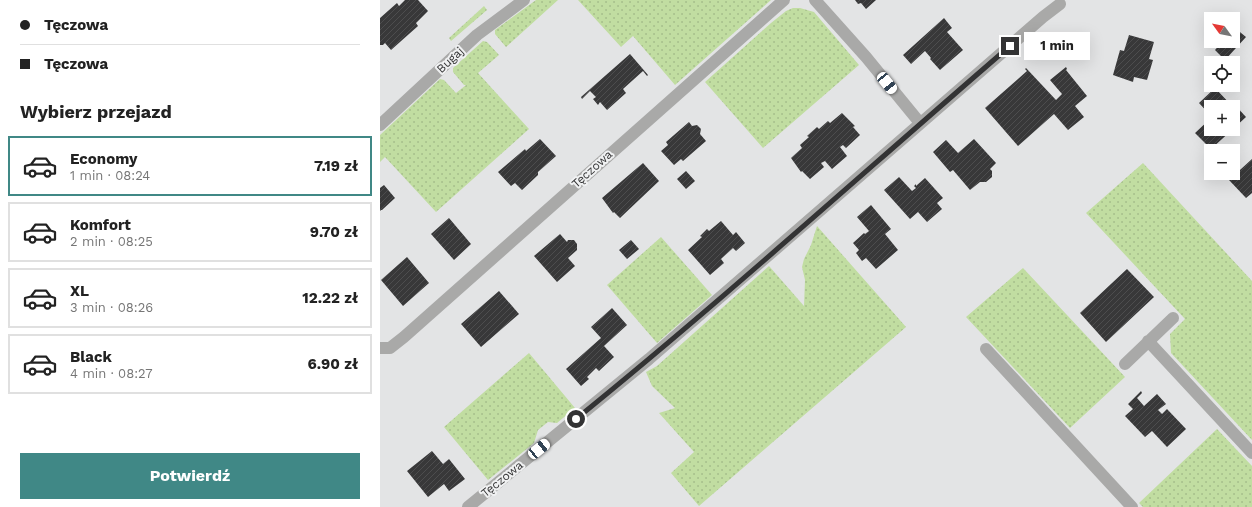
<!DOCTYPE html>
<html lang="pl">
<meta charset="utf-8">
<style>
:root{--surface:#fff;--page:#f6f6f6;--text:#222;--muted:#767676;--line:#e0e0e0;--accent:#408886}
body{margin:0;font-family:"Work Sans",sans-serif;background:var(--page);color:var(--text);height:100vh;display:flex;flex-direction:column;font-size:15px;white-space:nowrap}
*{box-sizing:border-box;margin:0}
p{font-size:13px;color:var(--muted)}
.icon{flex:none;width:22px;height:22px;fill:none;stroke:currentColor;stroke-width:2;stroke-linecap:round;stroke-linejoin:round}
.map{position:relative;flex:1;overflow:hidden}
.panel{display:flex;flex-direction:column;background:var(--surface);width:380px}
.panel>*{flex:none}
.guide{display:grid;align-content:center;height:88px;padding:0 20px;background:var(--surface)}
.needle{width:26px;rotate:303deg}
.tools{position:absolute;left:824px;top:12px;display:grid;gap:8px}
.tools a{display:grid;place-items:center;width:36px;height:36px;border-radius:0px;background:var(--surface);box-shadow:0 4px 16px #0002;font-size:20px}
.end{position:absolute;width:18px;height:18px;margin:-9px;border:5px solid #333334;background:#fff;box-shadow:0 0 0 2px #fff}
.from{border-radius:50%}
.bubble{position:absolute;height:28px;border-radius:0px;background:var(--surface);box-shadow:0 4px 16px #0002;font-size:13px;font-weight:700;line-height:28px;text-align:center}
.car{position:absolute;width:12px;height:24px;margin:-12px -6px;border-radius:5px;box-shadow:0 0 3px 1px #0007;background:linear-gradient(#fff 24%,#345 0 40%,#fff 0 76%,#345 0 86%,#fff 0)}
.guide b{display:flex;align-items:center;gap:14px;height:38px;font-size:15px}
.guide b+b{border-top:1px solid var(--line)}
.guide i{width:10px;height:10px;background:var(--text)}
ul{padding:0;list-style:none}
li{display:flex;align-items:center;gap:12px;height:60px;margin:0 8px 6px;padding:0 12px;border:2px solid var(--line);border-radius:0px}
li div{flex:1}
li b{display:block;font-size:15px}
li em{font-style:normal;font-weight:700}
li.current{border-color:var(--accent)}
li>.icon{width:36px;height:36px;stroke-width:1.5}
h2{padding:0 20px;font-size:18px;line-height:48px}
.button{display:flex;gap:8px;margin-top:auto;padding:8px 20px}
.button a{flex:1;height:46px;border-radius:0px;background:var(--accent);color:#fff;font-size:16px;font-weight:700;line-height:46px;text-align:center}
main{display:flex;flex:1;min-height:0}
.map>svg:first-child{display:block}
.grass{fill:url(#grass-dots)}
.building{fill:url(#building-hatch)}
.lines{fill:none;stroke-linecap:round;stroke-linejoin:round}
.minor{stroke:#a9a9a8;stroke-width:12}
.route{stroke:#333334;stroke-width:5}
.labels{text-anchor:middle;stroke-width:4;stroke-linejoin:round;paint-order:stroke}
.street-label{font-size:12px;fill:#333334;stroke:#f0f1f2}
</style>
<main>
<section class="panel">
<div class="guide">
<b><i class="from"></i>Tęczowa</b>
<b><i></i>Tęczowa</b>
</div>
<h2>Wybierz przejazd</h2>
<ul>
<li class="current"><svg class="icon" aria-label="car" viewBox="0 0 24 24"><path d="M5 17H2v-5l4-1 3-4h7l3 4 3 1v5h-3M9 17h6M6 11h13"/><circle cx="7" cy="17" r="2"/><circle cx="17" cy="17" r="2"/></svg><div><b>Economy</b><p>1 min · 08:24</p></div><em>7.19 zł</em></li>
<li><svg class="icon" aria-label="car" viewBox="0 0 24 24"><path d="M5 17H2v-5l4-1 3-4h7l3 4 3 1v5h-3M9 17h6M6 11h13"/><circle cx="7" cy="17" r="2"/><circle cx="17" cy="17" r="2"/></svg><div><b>Komfort</b><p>2 min · 08:25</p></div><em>9.70 zł</em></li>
<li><svg class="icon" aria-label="car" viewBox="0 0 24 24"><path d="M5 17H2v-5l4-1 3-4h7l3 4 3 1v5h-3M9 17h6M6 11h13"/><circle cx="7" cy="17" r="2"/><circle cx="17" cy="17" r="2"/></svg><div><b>XL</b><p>3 min · 08:26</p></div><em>12.22 zł</em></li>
<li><svg class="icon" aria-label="car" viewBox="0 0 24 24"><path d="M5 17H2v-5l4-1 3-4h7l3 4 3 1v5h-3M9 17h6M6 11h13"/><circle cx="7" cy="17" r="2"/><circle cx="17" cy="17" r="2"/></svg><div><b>Black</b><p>4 min · 08:27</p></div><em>6.90 zł</em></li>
</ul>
<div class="button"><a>Potwierdź</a></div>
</section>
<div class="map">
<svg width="872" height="507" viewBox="0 0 872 507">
<defs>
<pattern id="grass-dots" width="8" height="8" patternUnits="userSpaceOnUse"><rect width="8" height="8" fill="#c1dda1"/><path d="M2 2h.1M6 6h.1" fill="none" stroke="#a6be8b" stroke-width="1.8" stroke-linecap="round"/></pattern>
<pattern id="building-hatch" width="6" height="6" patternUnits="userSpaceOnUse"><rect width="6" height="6" fill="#383839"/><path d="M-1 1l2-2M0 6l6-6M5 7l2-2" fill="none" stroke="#4d4d4e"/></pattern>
</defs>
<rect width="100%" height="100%" fill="#e3e4e5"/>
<path class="grass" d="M156 0H178L126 47 115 34V30Z
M198 0H391L295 85 253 36 241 47Z
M104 6 107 10 71 41 69 38Z
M413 8H420L434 12 479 65 383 148 325 82 391 23 406 11Z
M103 41 107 42 119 55 98 73 149 129 56 212 5 157 0 162V135L60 79 64 80 76 93 86 85H84L73 72V68Z
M763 163 872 281V440L791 353 790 334 805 319 706 213Z
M437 226 526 327 319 506 291 473 314 452 279 413 295 408 272 386 266 372 277 366 389 266 424 306 425 280 422 267 424 259 431 245Z
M281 237 332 295 277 343 227 285Z
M643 268 745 377 690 428 586 317Z
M149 353 195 408 177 423 168 422 158 430 154 443 108 480 64 427Z
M837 429 872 466V507H763L759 503Z"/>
<path class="building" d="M25 0H38L48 11 36 23 38 26 11 50 5 43 3 45H0V18L17 3 19 6Z
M475 0H496L486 9 481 3 478 4Z
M564 18 572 28 567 32 583 50 560 70 550 59 551 58 545 51 531 64 523 55Z
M855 28 866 37 845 60 835 50 843 41H853V30Z
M749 35 774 42 769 59 773 60 767 80 754 77 753 82 733 75 740 50 744 51Z
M250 54 268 75 267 76 263 71 243 89 246 93 227 110 220 102 218 105 213 99 216 97 210 91 202 99 201 97Z
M686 67 687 69 686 70 707 96 695 106 704 117 688 130 674 114 638 146 605 108 647 71 645 69 646 68 676 100 682 94 670 80Z
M835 88 854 108 856 106 866 117 853 129V107H831V116L819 103Z
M462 113 475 126 473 127 480 135 466 148 463 145 460 147 467 156 452 169 445 161 441 163 444 167 430 179 422 171 421 172 411 158 422 148 420 145 429 137 427 136 437 127 439 129 448 121 450 123Z
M831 118V129H853L831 149 815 133Z
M309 122 312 126 317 125 321 129 320 134 326 141 303 161 301 159 294 165 281 151 288 145 286 142Z
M160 139 176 156 158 172V175L142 190 135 183 131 186 118 172 145 149 146 151Z
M594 139 616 163 610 169 612 171V177L606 182H600L590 190 573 170 570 172 553 152 566 140 578 153Z
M872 159V193L866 198 849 180Z
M263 163 279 181 240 218 234 212 233 213 222 198Z
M306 171 315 181 306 189 297 179Z
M519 177 532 191 536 188 534 186 536 184V186L545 178 563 198 557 203 562 209 547 222 538 212 530 219 504 190Z
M4 185 15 198 2 210H1L0 211V188Z
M491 205 511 229 505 234 518 250 496 269 486 258 482 261 476 253 479 250 473 243 484 233 485 234 489 231 477 217Z
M69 218 91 244 74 260 51 234Z
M341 221 353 235 356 232 365 243 356 251 353 248 341 259 344 263 330 275 308 250 322 237 320 236 327 229 329 231Z
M180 234 187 242 188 240H194L197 244V250L188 258 195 266 177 282 154 256Z
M251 240 259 249 247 259 239 250Z
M27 257 49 283 23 306 1 280Z
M747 269 774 297 726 342 700 313Z
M119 291 139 314 101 347 81 324Z
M232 308 247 325 224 346 234 357 219 371 216 368 207 377 209 379 201 386 186 369 221 338 211 327Z
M761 391 762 393 757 398 764 406 777 394 786 404 778 410 782 414 787 409 806 429 787 447 772 431 765 437 745 416 753 409 748 404Z
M52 451 63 464 69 459 85 479 69 491 64 484 48 497 27 471Z"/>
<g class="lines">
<path class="minor" d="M435 0 486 57 540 123
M0 125 97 35 144 0
M768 341 872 453
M0 348H10L24 337 404 0
M606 349 752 507
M745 364 793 318
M88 507 269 359 663 17 680 4"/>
</g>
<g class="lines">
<path class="route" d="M196 419C344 299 485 171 630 46"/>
</g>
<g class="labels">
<g class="street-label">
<text transform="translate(70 60) rotate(-43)" y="4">Bugaj</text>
<text transform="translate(212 169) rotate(-42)" y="4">Tęczowa</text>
<text transform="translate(122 479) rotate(-39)" y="4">Tęczowa</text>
</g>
</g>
</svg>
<div class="tools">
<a><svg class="needle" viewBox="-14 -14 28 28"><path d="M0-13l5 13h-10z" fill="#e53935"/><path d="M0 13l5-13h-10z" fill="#767676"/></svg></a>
<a><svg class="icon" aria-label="locate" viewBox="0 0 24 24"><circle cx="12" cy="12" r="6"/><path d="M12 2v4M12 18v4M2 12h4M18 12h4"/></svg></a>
<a>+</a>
<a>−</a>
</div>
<i class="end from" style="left:196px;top:419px"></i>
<i class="end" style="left:630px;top:46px"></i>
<div class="bubble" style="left:644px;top:32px;width:66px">1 min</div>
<i class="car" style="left:507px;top:83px;rotate:141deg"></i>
<i class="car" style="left:159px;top:449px;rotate:51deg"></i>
</div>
</main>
